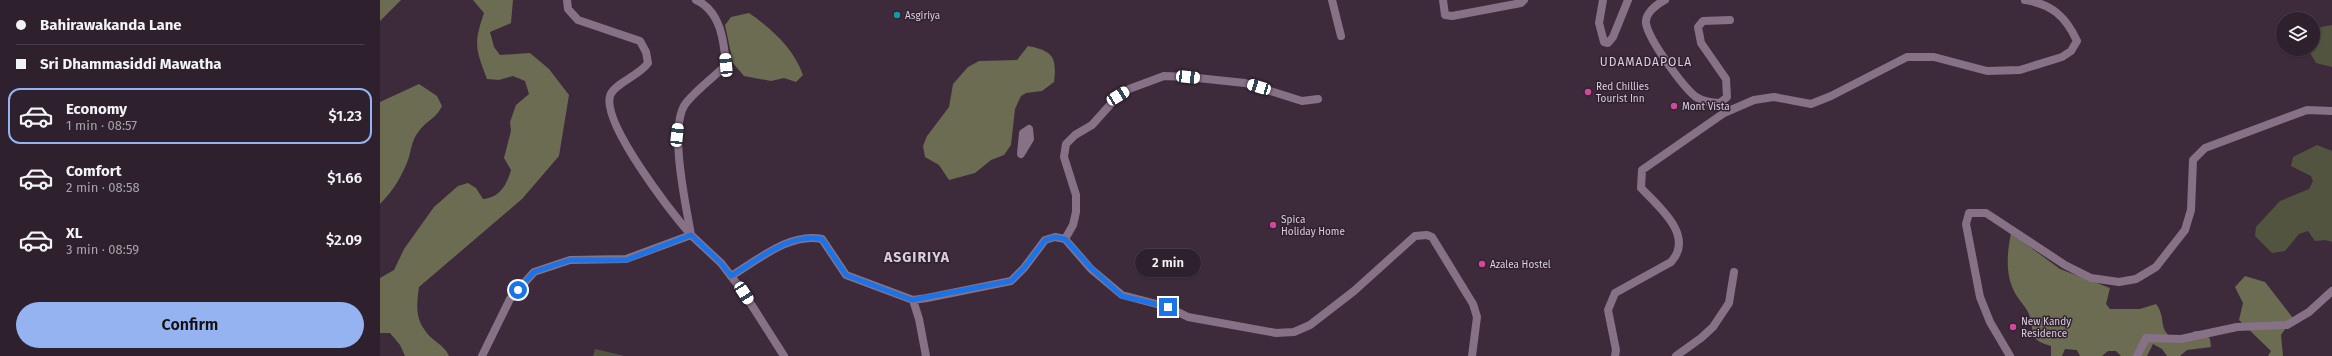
<!DOCTYPE html>
<meta charset="utf-8">
<style>
:root{--surface:#2e202d;--page:#362835;--text:#f1f3f6;--muted:#a7a3aa;--line:#493e49;--accent:#95b2f1}
body{margin:0;font-family:"Fira Sans",sans-serif;background:var(--page);color:var(--text);height:100vh;display:flex;flex-direction:column;font-size:15px;white-space:nowrap}
*{box-sizing:border-box;margin:0}
p{font-size:13px;color:var(--muted)}
.icon{flex:none;width:22px;height:22px;fill:none;stroke:currentColor;stroke-width:2;stroke-linecap:round;stroke-linejoin:round}
.map{position:relative;flex:1;overflow:hidden}
.sheet{display:flex;flex-direction:column;background:var(--surface);width:380px}
.sheet>*{flex:none}
.hud{display:grid;align-content:center;height:88px;padding:0 16px;background:var(--surface)}
.controls{position:absolute;left:1896px;top:12px;display:grid;gap:8px}
.controls a{display:grid;place-items:center;width:44px;height:44px;border-radius:50%;background:var(--surface);box-shadow:0 1px 3px #0004,0 0 0 1px var(--line);font-size:20px}
.end{position:absolute;width:18px;height:18px;margin:-9px;border:5px solid #1a73e8;background:#fff;box-shadow:0 0 0 2px #fff}
.from{border-radius:50%}
.bubble{position:absolute;height:28px;border-radius:14px;background:var(--surface);box-shadow:0 1px 3px #0004,0 0 0 1px var(--line);font-size:13px;font-weight:600;line-height:28px;text-align:center}
.car{position:absolute;width:12px;height:24px;margin:-12px -6px;border-radius:5px;box-shadow:0 0 3px 1px #0007;background:linear-gradient(#fff 24%,#345 0 40%,#fff 0 76%,#345 0 86%,#fff 0)}
.hud b{display:flex;align-items:center;gap:14px;height:38px;font-size:15px}
.hud b+b{border-top:1px solid var(--line)}
.hud i{width:10px;height:10px;background:var(--text)}
ul{padding:0;list-style:none}
li{display:flex;align-items:center;gap:12px;height:56px;margin:0 8px 6px;padding:0 8px;border:2px solid transparent;border-radius:12px}
li div{flex:1}
li b{display:block;font-size:15px}
li em{font-style:normal;font-weight:600}
li.current{border-color:var(--accent)}
li>.icon{width:36px;height:36px;stroke-width:1.5}
.action{display:flex;gap:8px;margin-top:auto;padding:8px 16px}
.action a{flex:1;height:46px;border-radius:24px;background:var(--accent);color:#111;font-size:16px;font-weight:600;line-height:46px;text-align:center}
main{display:flex;flex:1;min-height:0}
.map>svg:first-child{display:block}
.green{fill:#53543f}
.forest{fill:#6b6c51}
.lines{fill:none;stroke-linecap:round;stroke-linejoin:round}
.minor{stroke:#877186;stroke-width:8}
.tertiary{stroke:#877186;stroke-width:8}
.route{stroke:#1a73e8;stroke-width:5}
.culture-dot{fill:#0f9aa8;stroke:#322132;stroke-width:1.5}
.hotel-dot{fill:#d1479c;stroke:#322132;stroke-width:1.5}
.labels{text-anchor:middle;stroke-width:3;stroke-linejoin:round;paint-order:stroke}
.poi-label{font-size:10px;fill:#dacfda;stroke:#322132;text-anchor:start}
.quarter-label{font-size:12px;letter-spacing:1px;fill:#dacfda;stroke:#322132}
.district-label{font-size:14px;font-weight:bold;letter-spacing:1px;fill:#dacfda;stroke:#322132}
</style>
<main>
<section class="sheet">
<div class="hud">
<b><i class="from"></i>Bahirawakanda Lane</b>
<b><i></i>Sri Dhammasiddi Mawatha</b>
</div>
<ul>
<li class="current"><svg class="icon" aria-label="car" viewBox="0 0 24 24"><path d="M5 17H2v-5l4-1 3-4h7l3 4 3 1v5h-3M9 17h6M6 11h13"/><circle cx="7" cy="17" r="2"/><circle cx="17" cy="17" r="2"/></svg><div><b>Economy</b><p>1 min · 08:57</p></div><em>$1.23</em></li>
<li><svg class="icon" aria-label="car" viewBox="0 0 24 24"><path d="M5 17H2v-5l4-1 3-4h7l3 4 3 1v5h-3M9 17h6M6 11h13"/><circle cx="7" cy="17" r="2"/><circle cx="17" cy="17" r="2"/></svg><div><b>Comfort</b><p>2 min · 08:58</p></div><em>$1.66</em></li>
<li><svg class="icon" aria-label="car" viewBox="0 0 24 24"><path d="M5 17H2v-5l4-1 3-4h7l3 4 3 1v5h-3M9 17h6M6 11h13"/><circle cx="7" cy="17" r="2"/><circle cx="17" cy="17" r="2"/></svg><div><b>XL</b><p>3 min · 08:59</p></div><em>$2.09</em></li>
</ul>
<div class="action"><a>Confirm</a></div>
</section>
<div class="map">
<svg width="1952" height="356" viewBox="0 0 1952 356">
<rect width="100%" height="100%" fill="#3d2b3c"/>
<path class="green" d="M1952 25V67L1936 63 1929 51 1933 49V35L1941 27Z
M1937 145 1952 151V242L1945 240 1935 241 1928 231 1919 234 1905 251 1892 253 1875 236 1876 227 1900 201 1929 189 1933 181 1931 176 1911 166 1913 157Z
M215 349 245 356H213Z"/>
<path class="forest" d="M0 0H21L0 21Z
M93 0H133L131 23 110 32 114 47 120 55 150 53 169 69 189 95 179 156 142 199 39 287C37 302 35 316 44 329 50 340 64 344 69 356H25L20 345 10 333H0V278L14 270 24 249 54 207 78 186 88 183 96 188 103 199C120 198 127 184 131 170L124 158 131 131 130 122 136 105 149 94 145 81 133 76 119 80 107 79C96 49 93 45 104 13Z
M369 13C391 28 414 49 423 75L416 82 404 78 391 81 364 76 353 63 345 25 351 17Z
M648 46C673 51 677 57 674 82L662 91 646 93 641 96 635 109 631 145 624 155 611 160 595 173 569 180 559 165 545 157 543 146 547 136 569 107 573 84 588 67 599 61 637 60Z
M39 84 57 96 62 106C57 118 46 121 39 131 32 140 32 146 29 157 23 175 13 191 0 204V102Z
M1631 233 1680 269 1730 288 1726 304 1730 309H1760L1776 304C1788 319 1775 334 1800 340L1815 331H1824L1830 339 1831 347 1807 350 1800 356H1787L1782 349 1773 344 1767 356H1741L1736 351H1728L1722 356H1700L1697 350 1685 349 1682 356H1671V346C1648 340 1655 333 1649 314 1646 307 1639 300 1635 293 1625 275 1627 253 1631 233Z
M1865 276 1885 282 1913 318 1901 335 1903 356H1888L1891 351 1859 320 1863 303 1855 287Z"/>
<g class="lines">
<path class="minor" d="M187 0 188 9 198 20 260 41 266 52 268 63C259 76 233 84 230 96 222 124 292 213 311 235
M952 0 961 36
M1063 0 1065 15 1072 16 1141 3 1144 0
M1223 0 1219 23 1224 42 1228 43 1233 37 1248 0
M1285 0C1277 4 1265 13 1266 23 1268 39 1303 87 1316 97 1324 102 1331 103 1340 103L1347 97 1346 79 1321 43 1318 27 1323 21 1350 20
M649 129 650 139 641 154 643 133Z
M685 239 693 225 696 212V195L684 157 686 144 695 135 712 125 738 96 749 89 784 76 808 77 865 83 922 101 938 99
M351 276C378 260 410 232 442 239L466 275 533 300 547 298 631 281 644 268 665 240 675 237 685 239 711 269 742 295 788 307 808 317 896 333 914 332 930 325 974 291 1035 236 1047 235 1052 237 1093 304 1097 317 1092 356
M533 300 539 319 546 356
M1235 356 1236 350 1228 310 1235 293 1291 262C1315 236 1279 207 1261 188L1262 170 1344 113 1374 100 1394 97 1431 104 1451 96 1527 57H1554L1607 71 1640 70 1682 57 1691 51 1697 41C1686 17 1672 4 1645 0
M1296 356 1321 338 1333 327 1349 303 1354 272
M1630 356 1610 322 1600 297 1586 224 1589 213H1606L1685 265 1711 278 1739 282 1756 279 1776 267 1805 230 1811 210 1813 160 1825 148 1927 110 1952 111
M1757 356 1766 338 1801 339 1857 327 1907 325 1929 312 1952 291"/>
<path class="tertiary" d="M311 235C306 205 288 126 306 103 317 89 333 78 346 65 344 42 341 11 316 0
M311 235 341 263 364 293 404 356
M102 356 130 299 154 272 190 260 246 259 311 235"/>
</g>
<g class="lines">
<path class="route" d="M138 290 154 272 190 260H246L311 235 341 263 351 276C378 260 410 232 442 239L466 275 532 300 631 281 644 268 665 240 675 237 685 239 711 268 742 296 788 307"/>
</g>
<circle class="culture-dot" cx="517" cy="15" r="4"/>
<g class="hotel-dot">
<circle cx="1208" cy="92" r="4"/>
<circle cx="1294" cy="106" r="4"/>
<circle cx="893" cy="225" r="4"/>
<circle cx="1102" cy="264" r="4"/>
<circle cx="1633" cy="327" r="4"/>
</g>
<g class="labels">
<g class="poi-label">
<text x="525" y="19">Asgiriya</text>
<text x="1216" y="90">Red Chillies<tspan x="1216" dy="12">Tourist Inn</tspan></text>
<text x="1302" y="110">Mont Vista</text>
<text x="901" y="223">Spica<tspan x="901" dy="12">Holiday Home</tspan></text>
<text x="1110" y="268">Azalea Hostel</text>
<text x="1641" y="325">New Kandy<tspan x="1641" dy="12">Residence</tspan></text>
</g>
<g class="quarter-label">
<text x="1266" y="66">UDAMADAPOLA</text>
</g>
<g class="district-label">
<text x="537" y="262">ASGIRIYA</text>
</g>
</g>
</svg>
<div class="controls">
<a><svg class="icon" aria-label="layers" viewBox="0 0 24 24"><path d="M12 4l9 5-9 5-9-5zM3 14l9 5 9-5"/></svg></a>
</div>
<i class="end from" style="left:138px;top:290px"></i>
<i class="end" style="left:788px;top:307px"></i>
<div class="bubble" style="left:755px;top:249px;width:66px">2 min</div>
<i class="car" style="left:346px;top:65px;rotate:355deg"></i>
<i class="car" style="left:808px;top:77px;rotate:96deg"></i>
<i class="car" style="left:879px;top:87px;rotate:287deg"></i>
<i class="car" style="left:738px;top:96px;rotate:58deg"></i>
<i class="car" style="left:297px;top:135px;rotate:6deg"></i>
<i class="car" style="left:364px;top:293px;rotate:147deg"></i>
</div>
</main>
